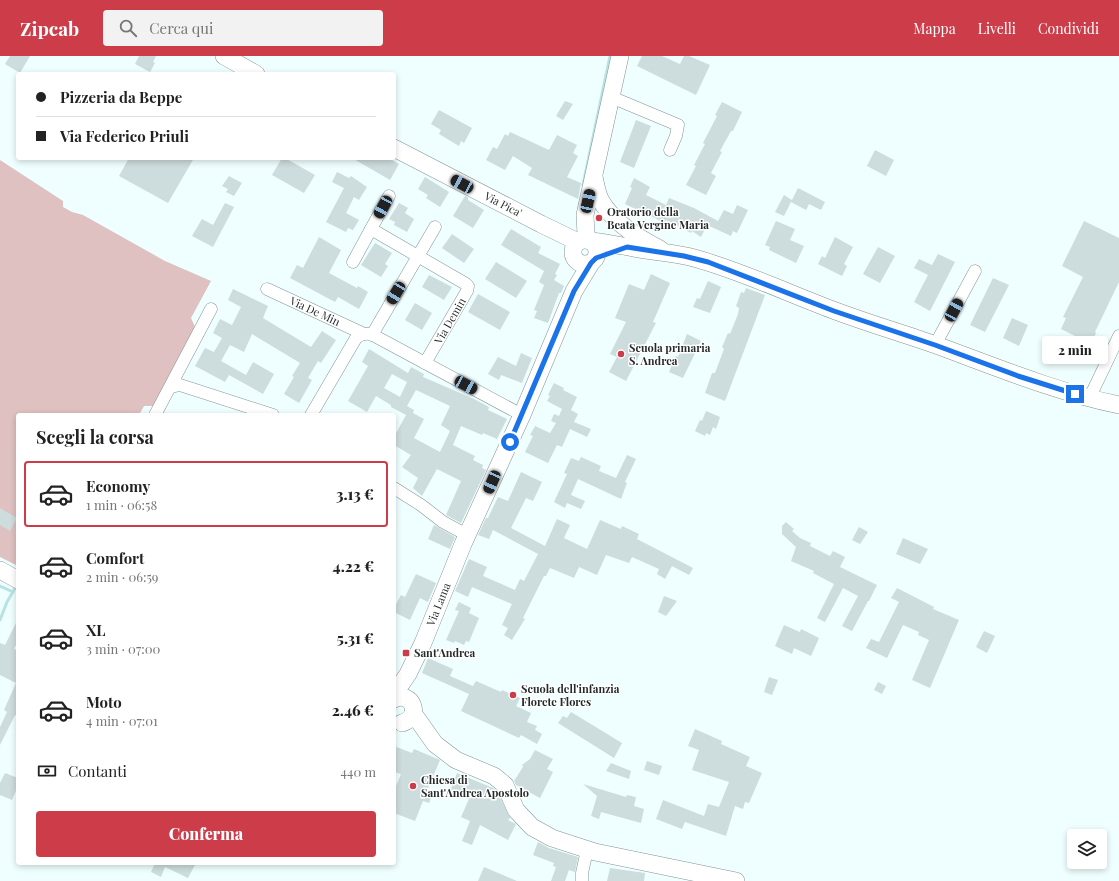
<!DOCTYPE html>
<html lang="it">
<meta charset="utf-8">
<style>
:root{--surface:#fff;--page:#f2f2f2;--text:#222;--muted:#767676;--line:#e0e0e0;--accent:#cc3c49}
body{margin:0;font-family:"Playfair Display",serif;background:var(--page);color:var(--text);height:100vh;display:flex;flex-direction:column;font-size:15px;white-space:nowrap}
*{box-sizing:border-box;margin:0}
p{font-size:13px;color:var(--muted)}
.icon{flex:none;width:22px;height:22px;fill:none;stroke:currentColor;stroke-width:2;stroke-linecap:round;stroke-linejoin:round}
.map{position:relative;flex:1;overflow:hidden}
.side{position:absolute;left:16px;top:357px;width:380px;height:452px;display:flex;flex-direction:column;background:var(--surface);border-radius:4px;box-shadow:0 2px 6px #0003}
.side>*{flex:none}
.top-card{position:absolute;left:16px;top:16px;width:380px;height:88px;border-radius:4px;box-shadow:0 2px 6px #0003;display:grid;align-content:center;height:88px;padding:0 20px;background:var(--surface)}
.buttons{position:absolute;left:1067px;top:773px;display:grid;gap:8px}
.buttons a{display:grid;place-items:center;width:40px;height:40px;border-radius:4px;background:var(--surface);box-shadow:0 2px 6px #0003;font-size:20px}
.end{position:absolute;width:18px;height:18px;margin:-9px;border:5px solid #1a73e8;background:#fff;box-shadow:0 0 0 2px #fff}
.from{border-radius:50%}
.bubble{position:absolute;height:28px;border-radius:4px;background:var(--surface);box-shadow:0 2px 6px #0003;font-size:13px;font-weight:800;line-height:28px;text-align:center}
.car{position:absolute;width:12px;height:24px;margin:-12px -6px;border-radius:5px;box-shadow:0 0 3px 1px #0007;background:linear-gradient(#222 24%,#8ab4d8 0 40%,#222 0 76%,#8ab4d8 0 86%,#222 0)}
.top-card b{display:flex;align-items:center;gap:14px;height:38px;font-size:15px}
.top-card b+b{border-top:1px solid var(--line)}
.top-card i{width:10px;height:10px;background:var(--text)}
ul{padding:0;list-style:none}
li{display:flex;align-items:center;gap:12px;height:66px;margin:0 8px 6px;padding:0 12px;border:2px solid transparent;border-radius:4px}
li div{flex:1}
li b{display:block;font-size:15px}
li em{font-style:normal;font-weight:800}
li.selected{border-color:var(--accent)}
li>.icon{width:36px;height:36px;stroke-width:1.5}
h2{padding:0 20px;font-size:18px;line-height:48px}
.pay{display:flex;align-items:center;gap:10px;height:44px;padding:0 20px;font-size:15px}
.pay p{margin-inline-start:auto}
.cta{display:flex;gap:8px;margin-top:auto;padding:8px 20px}
.cta a{flex:1;height:46px;border-radius:4px;background:var(--accent);color:#fff;font-size:16px;font-weight:800;line-height:46px;text-align:center}
header{display:flex;align-items:center;gap:24px;box-sizing:border-box;height:56px;padding:0 20px;background:var(--accent);color:#fff}
header strong{font-size:19px}
nav{display:flex;gap:22px;margin-inline-start:auto;font-size:14px}
.search{width:280px;height:36px;background:var(--page);display:flex;align-items:center;gap:10px;box-sizing:border-box;padding:0 14px;border-radius:4px;color:var(--muted);font-size:15px}
.map>svg:first-child{display:block}
.green{fill:#dec1c0}
.lines{fill:none;stroke-linecap:round;stroke-linejoin:round}
.stream{stroke:#b9e3e3;stroke-width:3}
.building{fill:#cddcdc;fill-rule:evenodd}
.street-casing{stroke:#869494;stroke-width:13}
.secondary-casing{stroke:#869494;stroke-width:18}
.street{stroke:#fff;stroke-width:12}
.secondary{stroke:#fff;stroke-width:17}
.route{stroke:#1a73e8;stroke-width:5}
.poi-dot{fill:#cc3c49;stroke:#fff;stroke-width:1.5}
.labels{text-anchor:middle;stroke-width:3;stroke-linejoin:round;paint-order:stroke}
.street-label{font-size:11px;fill:#252b2b;stroke:#fff}
.poi-label{font-size:11px;font-weight:bold;fill:#252b2b;stroke:#fff;text-anchor:start}
</style>
<header>
<strong>Zipcab</strong>
<div class="search"><svg class="icon" aria-label="search" viewBox="0 0 24 24"><circle cx="10" cy="10" r="6"/><path d="M15 15l6 6"/></svg>Cerca qui</div>
<nav><a>Mappa</a><a>Livelli</a><a>Condividi</a></nav>
</header>
<div class="map">
<svg width="1119" height="825" viewBox="0 0 1119 825">
<rect width="100%" height="100%" fill="#effefe"/>
<path class="green" d="M0 104 63 145V151L72 156 83 159 165 205 211 225 191 262 195 271 154 350H144L139 359H18V510L0 501Z"/>
<g class="lines">
<path class="stream" d="M583 129 610 0
M0 530 13 536
M0 564 7 546 15 532"/>
</g>
<path class="building" d="M10 0H30L20 17 5 8Z
M139 0H156L153 6 155 7 150 16 135 8Z
M642 0H662L680 8 684 0H689L710 9 696 39 637 10Z
M565 45 573 48 563 64 556 60Z
M722 46 742 56 733 75H731L720 95 722 96 711 117 716 120 706 139 686 129 696 110 694 109 705 88 703 87 717 60 715 59Z
M439 54 472 72 464 87 461 85 459 90 439 78 441 74 431 68Z
M636 64 651 70 634 112 620 106Z
M510 76 549 94 557 79 577 89 573 97 578 100 567 121 581 127 578 143 528 119 532 112 513 100 505 114 486 104 493 91 497 93 505 78 508 80Z
M875 94 894 104 886 120 867 110Z
M129 102H194L168 147 119 120Z
M282 102H285L315 119 304 137 272 119Z
M352 102H389L399 108 390 124Z
M337 116 349 122 351 120 367 131 359 144 354 141 346 157 359 164 353 174 348 172 346 176 326 166 344 132 332 126Z
M229 120 242 127 234 140 226 136 228 133 222 130Z
M425 121 449 136 440 151 426 142 428 139 418 133Z
M634 122 650 131 646 139 666 149 669 142 694 152 718 165 724 154 733 158 737 149 748 154 737 177 733 175 731 180 707 169 701 181 692 175 691 177 666 164 665 167 625 148 632 132 630 131Z
M798 132 825 146 821 154 809 148 806 154 791 146 784 160 775 156 784 139 792 144Z
M465 140 468 141V144L484 154 473 172 453 160Z
M225 147 234 151 213 191 192 180 202 163 213 169Z
M399 147 408 152 405 157 414 163 407 176 394 169 395 166 389 163Z
M776 165 795 173 790 184 804 190 796 207 769 194 770 191 765 189Z
M1084 165 1119 182V226L1095 276 1096 277 1087 299 1085 285 1061 273 1066 262 1063 261 1083 221 1062 210Z
M511 173 541 191 538 197 560 208 555 218 557 219 554 224 564 230 561 237H559L548 267 534 262 537 255 534 254 544 229 539 226 544 215 501 189Z
M452 178 474 193 464 207 442 192Z
M319 181 341 194 329 217 357 232 358 230 368 236 359 253 338 241 335 246 290 222 297 209 303 212Z
M835 181 853 191 844 208 847 210 842 220 818 208 822 200 825 202Z
M375 187 392 197 385 208 388 210 381 221 361 209Z
M878 191 895 200 880 227 863 218Z
M938 198 955 206 930 255 914 246 928 219 914 212 919 203 932 209Z
M496 206 527 225 516 242 485 223Z
M651 218 670 227 653 266 656 267 626 325 609 316 617 301 610 298 626 266 615 262 629 228 644 234Z
M429 219 452 231 444 244 422 231Z
M993 222 1009 229 985 276 970 269Z
M708 225 721 231 710 257 693 251 697 242 700 243Z
M746 232 765 239 725 345 705 337 712 317H715L724 293 722 291 728 277 730 278 738 258 739 252 736 250 741 236 744 237Z
M233 233 268 250 263 262 311 291 322 275 336 284 321 307 318 305 308 322 312 324 299 347 284 338 294 321 292 320 300 307 252 278 244 296 230 289 221 305 246 319 253 306 274 318 263 338 229 319 225 326 195 310 205 292 214 296 222 282 213 277 220 263 232 269 241 251 228 244Z
M478 238 510 256 500 274 468 256Z
M415 247 432 257 422 274 405 264Z
M1012 262 1028 269 1019 290 1003 282Z
M687 278 701 285 683 322 669 316 676 300 678 301Z
M369 293 408 317 411 311 424 318 423 321 474 343 489 351 488 354 507 363 497 383 483 377 482 379 461 370 453 389 475 400 473 404 483 409 482 412 486 414 461 467 446 459 461 425 437 413 422 440 413 432 418 422 402 411 411 399 394 389V381L406 359 391 351V349L376 340 367 356 348 345 368 310 362 306ZM392 318 407 326 400 341 384 332ZM416 334 450 350 441 369 450 375 440 396 414 382 424 363 413 357 414 354 407 350Z
M521 297 532 302 522 327 501 319 499 324 488 318 498 301 516 310Z
M554 327 564 332 563 334 577 341 571 354 578 358 574 366 591 373 587 381 570 373 562 391 557 389 548 407 525 396 533 380 530 379 535 370 550 377 556 367 551 365 554 358 559 360 562 353 547 345 550 340 548 339Z
M706 355 720 361 716 373 713 371 710 379 706 377 705 380 695 375 700 364 702 365Z
M627 399 636 403 625 426 627 427 621 443 578 423 571 439 585 445 581 453 567 447 565 452 554 446 567 418 564 417 571 402 579 405 581 401 601 410 599 415 616 422Z
M521 416 542 426 533 445 526 442 511 472 545 490 557 463 570 469 564 482 587 493 600 464 621 473 622 470 639 478 637 483 693 512 689 519 672 510 665 523 657 518 659 513 632 501 629 507 606 499 597 519 579 511 574 522 550 512 546 520H544L523 562 525 563 512 584 504 579 508 572 502 569 512 548 472 531 468 541 455 535 469 503 487 511 483 520 515 534 520 523 524 525 538 498 493 474 489 483 478 479 486 462H488L498 441 508 445Z
M0 452 17 462 10 475 0 469Z
M786 466 794 473 792 475 800 482 811 487 810 490 830 500 833 495 845 501 840 511 877 529 869 545H868L852 575 842 570 858 540 843 532 825 566 817 562 834 528 813 517 814 515 791 505 796 491 782 478V470Z
M434 469 455 481 450 493 428 483Z
M859 471 868 476 860 488 852 484Z
M903 482 928 493 920 508 896 498Z
M416 518 436 527 428 546 420 542 410 564 394 556V552L401 539 405 541Z
M897 532 934 551 933 553 959 564 930 632 912 624 929 584 918 579 919 576 903 569 887 602 866 592 871 583 879 586 899 546 891 542Z
M664 540 677 545 666 560 658 556Z
M459 546 471 552 469 557 479 562 469 586 466 585 464 589 455 585 454 587 446 584 459 555 455 554Z
M18 563V584L14 593 18 595V661L15 659 0 689V671L7 656 4 654 16 627 0 619V587L5 589Z
M784 569 800 576 801 573 819 582 811 600 794 592 792 598 775 590Z
M984 575 995 580 987 597 976 591Z
M428 602 453 613 450 620 473 630 476 625 501 636 502 634 520 642 516 650 531 657 527 666 537 670 535 674 542 678 537 688 521 679 519 682 461 655 469 638 422 617Z
M769 621 778 624 772 639 764 636Z
M878 626 886 630 882 638 874 634Z
M571 656 622 687 614 702 558 667 563 660 567 662Z
M695 673 722 685 721 688 750 701 746 710 762 717 749 747 745 746 743 753 735 750 726 780 685 766 682 773 656 763 663 744 704 760 708 748 719 751 729 726 692 714 699 694 688 690Z
M394 690 412 697 414 693 440 704 427 735 433 737 429 747 423 745 415 765 394 757V735L401 718 394 716Z
M535 694 553 703 547 713 553 716 540 742 516 729 514 725 523 711 522 709 530 703Z
M647 705 662 710 659 719 644 714Z
M611 707 631 715 629 723 606 715Z
M5 717 18 722V730L12 744 0 739V727Z
M457 717 493 732 497 735 510 762 508 764 516 768 508 784 480 769 472 789 462 785 470 765 461 761 469 743 450 736Z
M583 728 626 741 627 739 636 741 634 750 644 753 641 767 601 756 599 763 591 760 597 740Z
M538 786 549 792 578 801 575 816 569 814 565 825H551L556 811 553 810 554 807 533 799Z
M155 807H196L188 822 165 811 161 821 151 816Z
M484 811 517 825H478Z
M610 812 645 817 644 825H607Z"/>
<g class="lines">
<defs>
<g id="street">
<path d="M611 41 678 69 676 80 670 94"/>
<path d="M371 173 466 228 468 230 467 235 425 307"/>
<path d="M353 206 389 140"/>
<path id="s1" d="M267 233 364 278"/>
<path d="M372 279 435 171"/>
<path d="M935 289 975 215"/>
<path d="M171 331 180 329 273 359"/>
<path d="M1089 343 1119 280"/>
<path d="M155 359 211 253"/>
<path d="M311 359 356 282C360 278 365 277 371 278L522 359"/>
<path d="M394 432 421 449 443 466 467 479"/>
<path d="M582 825V817L587 794"/>
</g>
<g id="secondary">
<path d="M224 0 256 18"/>
<path id="s2" d="M394 92 541 168 578 186"/>
<path d="M594 121C596 129 597 138 601 145 614 167 638 182 660 193"/>
<circle cx="585" cy="196" r="12"/>
<path d="M589 184 586 178 585 159 620 0"/>
<path d="M590 185C604 186 616 189 629 191 650 196 673 196 694 202 742 215 787 237 833 254 867 267 902 277 936 289 996 311 1056 336 1119 349"/>
<path d="M0 514 18 524"/>
<path id="s3" d="M394 643 397 634 408 618 423 587 463 488 522 359 574 235 591 207"/>
<path d="M394 643C412 634 423 661 402 667"/>
<path d="M413 657 435 688 456 704 494 720 505 729 516 754 532 771 552 782 595 796 736 825"/>
</g>
</defs>
<use href="#street" class="street-casing"/>
<use href="#secondary" class="secondary-casing"/>
<use href="#street" class="street"/>
<use href="#secondary" class="secondary"/>
</g>
<g class="lines">
<path class="route" d="M510 386 574 235 591 207 596 202 627 191 684 200 708 206 834 255 935 289 1018 320 1075 338"/>
</g>
<g class="poi-dot">
<circle cx="599" cy="162" r="4"/>
<circle cx="621" cy="298" r="4"/>
<rect x="402" y="593" width="8" height="8" rx="2"/>
<circle cx="513" cy="639" r="4"/>
<circle cx="413" cy="730" r="4"/>
</g>
<g class="labels">
<g class="street-label">
<text dy="4" stroke="none"><textPath href="#s2" startOffset="123">Via Pica'</textPath></text>
<text dy="4" stroke="none"><textPath href="#s1" startOffset="53">Via De Min</textPath></text>
<text transform="translate(450 265) rotate(-60)" y="4">Via Demin</text>
<text dy="4" stroke="none"><textPath href="#s3" startOffset="105">Via Lama</textPath></text>
</g>
<g class="poi-label">
<text x="607" y="160">Oratorio della<tspan x="607" dy="13">Beata Vergine Maria</tspan></text>
<text x="629" y="296">Scuola primaria<tspan x="629" dy="13">S. Andrea</tspan></text>
<text x="414" y="601">Sant'Andrea</text>
<text x="521" y="637">Scuola dell'infanzia<tspan x="521" dy="13">Florete Flores</tspan></text>
<text x="421" y="728">Chiesa di<tspan x="421" dy="13">Sant'Andrea Apostolo</tspan></text>
</g>
</g>
</svg>
<div class="buttons">
<a><svg class="icon" aria-label="layers" viewBox="0 0 24 24"><path d="M12 4l9 5-9 5-9-5zM3 14l9 5 9-5"/></svg></a>
</div>
<i class="end from" style="left:510px;top:386px"></i>
<i class="end" style="left:1075px;top:338px"></i>
<div class="bubble" style="left:1042px;top:280px;width:66px">2 min</div>
<i class="car" style="left:462px;top:128px;rotate:298deg"></i>
<i class="car" style="left:588px;top:145px;rotate:12deg"></i>
<i class="car" style="left:383px;top:151px;rotate:209deg"></i>
<i class="car" style="left:396px;top:237px;rotate:211deg"></i>
<i class="car" style="left:954px;top:254px;rotate:28deg"></i>
<i class="car" style="left:466px;top:329px;rotate:118deg"></i>
<i class="car" style="left:492px;top:426px;rotate:204deg"></i>
<div class="top-card">
<b><i class="from"></i>Pizzeria da Beppe</b>
<b><i></i>Via Federico Priuli</b>
</div>
<section class="side">
<h2>Scegli la corsa</h2>
<ul>
<li class="selected"><svg class="icon" aria-label="car" viewBox="0 0 24 24"><path d="M5 17H2v-5l4-1 3-4h7l3 4 3 1v5h-3M9 17h6M6 11h13"/><circle cx="7" cy="17" r="2"/><circle cx="17" cy="17" r="2"/></svg><div><b>Economy</b><p>1 min · 06:58</p></div><em>3.13 €</em></li>
<li><svg class="icon" aria-label="car" viewBox="0 0 24 24"><path d="M5 17H2v-5l4-1 3-4h7l3 4 3 1v5h-3M9 17h6M6 11h13"/><circle cx="7" cy="17" r="2"/><circle cx="17" cy="17" r="2"/></svg><div><b>Comfort</b><p>2 min · 06:59</p></div><em>4.22 €</em></li>
<li><svg class="icon" aria-label="car" viewBox="0 0 24 24"><path d="M5 17H2v-5l4-1 3-4h7l3 4 3 1v5h-3M9 17h6M6 11h13"/><circle cx="7" cy="17" r="2"/><circle cx="17" cy="17" r="2"/></svg><div><b>XL</b><p>3 min · 07:00</p></div><em>5.31 €</em></li>
<li><svg class="icon" aria-label="car" viewBox="0 0 24 24"><path d="M5 17H2v-5l4-1 3-4h7l3 4 3 1v5h-3M9 17h6M6 11h13"/><circle cx="7" cy="17" r="2"/><circle cx="17" cy="17" r="2"/></svg><div><b>Moto</b><p>4 min · 07:01</p></div><em>2.46 €</em></li>
</ul>
<div class="pay"><svg class="icon" aria-label="cash" viewBox="0 0 24 24"><path d="M3 7h18v10H3z"/><circle cx="12" cy="12" r="2"/></svg>Contanti<p>440 m</p></div>
<div class="cta"><a>Conferma</a></div>
</section>
</div>
